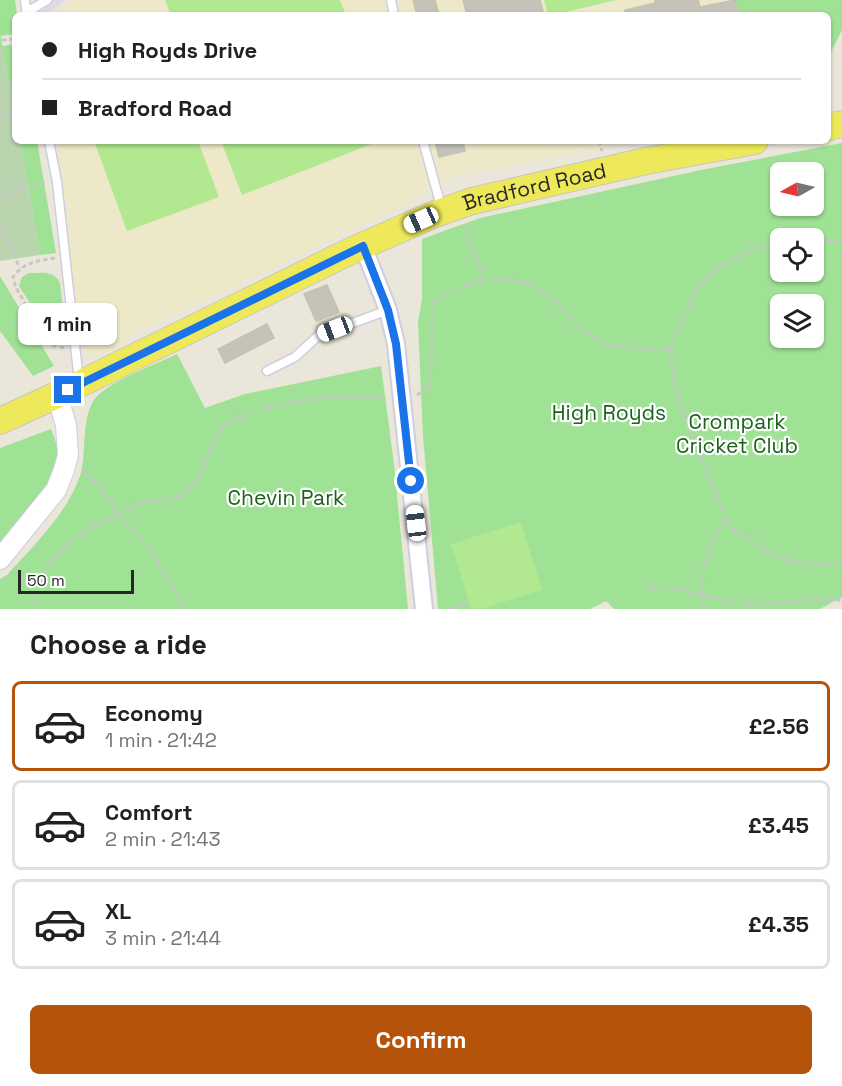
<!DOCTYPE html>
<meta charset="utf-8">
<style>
:root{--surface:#fff;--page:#f2f2f2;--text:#202124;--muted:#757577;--line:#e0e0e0;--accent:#b45309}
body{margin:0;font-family:"Space Grotesk",sans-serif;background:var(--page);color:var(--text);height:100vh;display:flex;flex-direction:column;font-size:22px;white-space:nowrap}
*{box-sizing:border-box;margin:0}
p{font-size:20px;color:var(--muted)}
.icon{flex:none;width:33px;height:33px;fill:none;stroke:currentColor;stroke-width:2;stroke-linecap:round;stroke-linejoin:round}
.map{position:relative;height:609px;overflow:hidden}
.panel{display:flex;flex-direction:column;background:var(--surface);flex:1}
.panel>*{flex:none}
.banner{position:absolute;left:12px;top:12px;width:819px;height:132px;border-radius:9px;box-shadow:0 2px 4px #0004;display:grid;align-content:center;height:132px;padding:0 30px;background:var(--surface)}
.needle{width:39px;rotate:262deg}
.buttons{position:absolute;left:770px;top:162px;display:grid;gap:12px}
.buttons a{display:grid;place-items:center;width:54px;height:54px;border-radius:9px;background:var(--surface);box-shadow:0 2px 4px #0004;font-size:30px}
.scale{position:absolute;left:18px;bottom:15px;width:116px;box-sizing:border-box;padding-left:6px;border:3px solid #272727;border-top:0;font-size:16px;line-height:21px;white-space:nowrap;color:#272727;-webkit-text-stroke:4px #fff;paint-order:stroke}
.end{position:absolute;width:27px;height:27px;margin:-14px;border:8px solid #1a73e8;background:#fff;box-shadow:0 0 0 3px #fff}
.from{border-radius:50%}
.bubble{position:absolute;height:42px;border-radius:9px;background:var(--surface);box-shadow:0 2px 4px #0004;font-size:20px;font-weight:700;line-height:42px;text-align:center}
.car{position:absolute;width:18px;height:36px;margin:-18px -9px;border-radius:8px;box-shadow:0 0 4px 2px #0007;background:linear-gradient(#fff 24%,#345 0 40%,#fff 0 76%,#345 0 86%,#fff 0)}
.banner b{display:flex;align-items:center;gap:21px;height:57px;font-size:22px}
.banner b+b{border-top:2px solid var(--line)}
.banner i{width:15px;height:15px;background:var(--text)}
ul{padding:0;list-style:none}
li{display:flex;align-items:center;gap:18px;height:90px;margin:0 12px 9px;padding:0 18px;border:3px solid var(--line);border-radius:9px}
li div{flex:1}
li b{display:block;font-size:22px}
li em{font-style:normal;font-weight:700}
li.current{border-color:var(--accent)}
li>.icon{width:54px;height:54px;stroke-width:1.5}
h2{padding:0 30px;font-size:27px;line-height:72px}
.button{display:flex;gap:12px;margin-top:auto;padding:12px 30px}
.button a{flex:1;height:69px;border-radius:9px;background:var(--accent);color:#fff;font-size:24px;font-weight:700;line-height:69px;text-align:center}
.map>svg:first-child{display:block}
.industrial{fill:#dedae2}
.education{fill:#ece8c8}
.green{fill:#9fe195;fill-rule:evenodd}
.cemetery{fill:#bad4b0}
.pitch{fill:#b1e890}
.building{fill:#c5c2b9;stroke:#c5c2b3;stroke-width:1.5}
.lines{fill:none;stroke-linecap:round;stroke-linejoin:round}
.service-casing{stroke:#cecee1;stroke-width:11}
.minor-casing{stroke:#cecee1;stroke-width:20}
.tertiary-casing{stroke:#cecee1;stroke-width:22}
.primary-casing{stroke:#c7c7c7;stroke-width:28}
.path{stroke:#c7c7c7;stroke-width:3;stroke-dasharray:4.5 3;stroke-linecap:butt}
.service{stroke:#fff;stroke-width:8}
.minor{stroke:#fff;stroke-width:16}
.tertiary{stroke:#fff;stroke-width:20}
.primary{stroke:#eee95a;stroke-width:26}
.route{stroke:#1a73e8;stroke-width:8}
.labels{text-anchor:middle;stroke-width:4.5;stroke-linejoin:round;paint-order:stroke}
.street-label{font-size:21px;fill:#272727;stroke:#fff}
.park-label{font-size:21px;fill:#1a621a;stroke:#fff}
</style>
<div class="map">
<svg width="842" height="609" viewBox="0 0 842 609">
<rect width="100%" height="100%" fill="#eae6d9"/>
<path class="industrial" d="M34 0H65L46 15H35Z"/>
<path class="education" d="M73 0H842V30L828 58V15H52Z
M58 141H631L440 180 422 196 128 337 126 343 97 356H87L81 348Z"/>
<path class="green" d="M0 0H15L17 15H15V34L1 36 2 46 15 44V115L2 47H0Z
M735 0H842V30L828 58V15H739Z
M20 141H37L56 253 40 255Z
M842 143V597L820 609H614L606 601 590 609H438L423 436 418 322 422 299V239L480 218 701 170ZM780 172H813V206H780ZM780 238H813V272H780ZM780 304H813V338H780Z
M29 273C41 273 54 270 60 283L66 338 61 343 55 342 19 286 22 277Z
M0 276 54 366 33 376 0 331Z
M177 354 205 408 245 394 381 366 394 464 408 609H0V579L7 575C34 545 66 515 80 476 87 454 81 419 94 400 108 381 155 365 177 354Z
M51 429C53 435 56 441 57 447 63 480 20 519 0 542V448Z"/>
<path class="cemetery" d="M2 46 15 115V141H20L40 255 0 261V47Z"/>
<path class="pitch" d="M165 0H340L346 15H171Z
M544 0H616L553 15H548Z
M94 141H198L219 197 127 231Z
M221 141H379L242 195Z
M521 522 542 590 481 609H471L451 544Z"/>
<path class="building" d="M413 0H435L439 15H417Z
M463 0H540L544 15H467Z
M655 0H698L700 7 735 0 738 12 726 15H625V10L655 3Z
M435 141H463L465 151 439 157Z
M327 285 339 312 316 321 304 294Z
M267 324 274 338 225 363 218 349Z"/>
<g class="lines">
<defs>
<path id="service" d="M25 0 27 15
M391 0 394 15
M27 10 34 8 47 0
M49 141 57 182 79 381
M423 141 442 210
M267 371 295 357 318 336 388 310"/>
<path id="minor" d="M363 246 388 310 396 344 424 609"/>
<path id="tertiary" d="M0 559 56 490 64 470 68 455 66 425 57 395"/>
<g id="primary">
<path d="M828 127 842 124"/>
<path id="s1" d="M0 421 57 395 353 250 435 214 472 201 646 161 755 141"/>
</g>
</defs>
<use href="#service" class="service-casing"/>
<use href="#minor" class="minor-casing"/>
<use href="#tertiary" class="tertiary-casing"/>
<use href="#primary" class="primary-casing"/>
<path class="path" d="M2 40 15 39
M0 117 13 115
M599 141 602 151
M0 193 45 184
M464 225 484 280
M0 227 20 268
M813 239 842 242
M780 243C731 254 704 269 683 316 679 327 673 339 671 351 667 386 714 492 731 526 750 544 782 562 808 564 819 565 831 564 842 564
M55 258C37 261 24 262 13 277L16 288 50 345 65 348
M417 395 430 387 433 302C470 278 514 268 551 298 565 310 576 326 591 336 613 351 646 348 671 350
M82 468 102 489 119 515 151 550 184 609
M643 587 681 590 732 602 760 604 820 599 842 600
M34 609 46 569 60 551 76 536 139 504 178 497 190 489 198 481 216 438 227 424 251 411 296 402 333 397H386
M448 609 466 603
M704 609C697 577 709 544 726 516"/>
<use href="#service" class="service"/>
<use href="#minor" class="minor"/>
<use href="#tertiary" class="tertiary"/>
<use href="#primary" class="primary"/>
</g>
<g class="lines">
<path class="route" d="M68 390 363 246 388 310 396 344 411 481"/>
</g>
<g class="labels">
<g class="street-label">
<text dy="7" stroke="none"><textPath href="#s1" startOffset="585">Bradford Road</textPath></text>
</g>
<g class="park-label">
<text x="609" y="420">High Royds</text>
<text x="737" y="429">Crompark<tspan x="737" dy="24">Cricket Club</tspan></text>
<text x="286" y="505">Chevin Park</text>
</g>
</g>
</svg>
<div class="buttons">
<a><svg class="needle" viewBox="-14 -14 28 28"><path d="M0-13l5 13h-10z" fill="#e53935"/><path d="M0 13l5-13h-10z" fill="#757577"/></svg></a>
<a><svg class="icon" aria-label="locate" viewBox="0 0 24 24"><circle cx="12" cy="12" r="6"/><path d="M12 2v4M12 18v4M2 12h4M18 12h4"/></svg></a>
<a><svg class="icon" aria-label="layers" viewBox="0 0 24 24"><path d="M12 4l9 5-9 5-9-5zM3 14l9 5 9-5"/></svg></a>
</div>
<div class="scale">50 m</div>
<i class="end from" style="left:411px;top:481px"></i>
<i class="end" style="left:68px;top:390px"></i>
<div class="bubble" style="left:18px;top:303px;width:99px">1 min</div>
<i class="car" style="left:421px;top:220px;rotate:246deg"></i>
<i class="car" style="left:335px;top:329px;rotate:249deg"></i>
<i class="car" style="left:416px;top:523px;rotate:353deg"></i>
<div class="banner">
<b><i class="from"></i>High Royds Drive</b>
<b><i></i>Bradford Road</b>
</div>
</div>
<section class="panel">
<h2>Choose a ride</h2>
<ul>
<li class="current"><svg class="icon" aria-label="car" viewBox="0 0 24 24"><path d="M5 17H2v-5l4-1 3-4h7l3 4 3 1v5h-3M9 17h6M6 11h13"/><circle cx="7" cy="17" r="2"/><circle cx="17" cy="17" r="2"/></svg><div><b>Economy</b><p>1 min · 21:42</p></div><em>£2.56</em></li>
<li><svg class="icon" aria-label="car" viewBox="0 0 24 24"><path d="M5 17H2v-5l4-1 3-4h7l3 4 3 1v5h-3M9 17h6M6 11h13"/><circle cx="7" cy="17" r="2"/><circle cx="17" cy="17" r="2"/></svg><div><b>Comfort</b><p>2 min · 21:43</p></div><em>£3.45</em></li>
<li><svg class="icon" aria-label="car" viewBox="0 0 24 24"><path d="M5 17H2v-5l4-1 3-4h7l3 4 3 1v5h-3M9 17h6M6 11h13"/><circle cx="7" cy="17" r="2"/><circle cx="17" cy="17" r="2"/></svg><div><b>XL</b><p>3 min · 21:44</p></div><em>£4.35</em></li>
</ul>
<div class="button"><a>Confirm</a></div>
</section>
